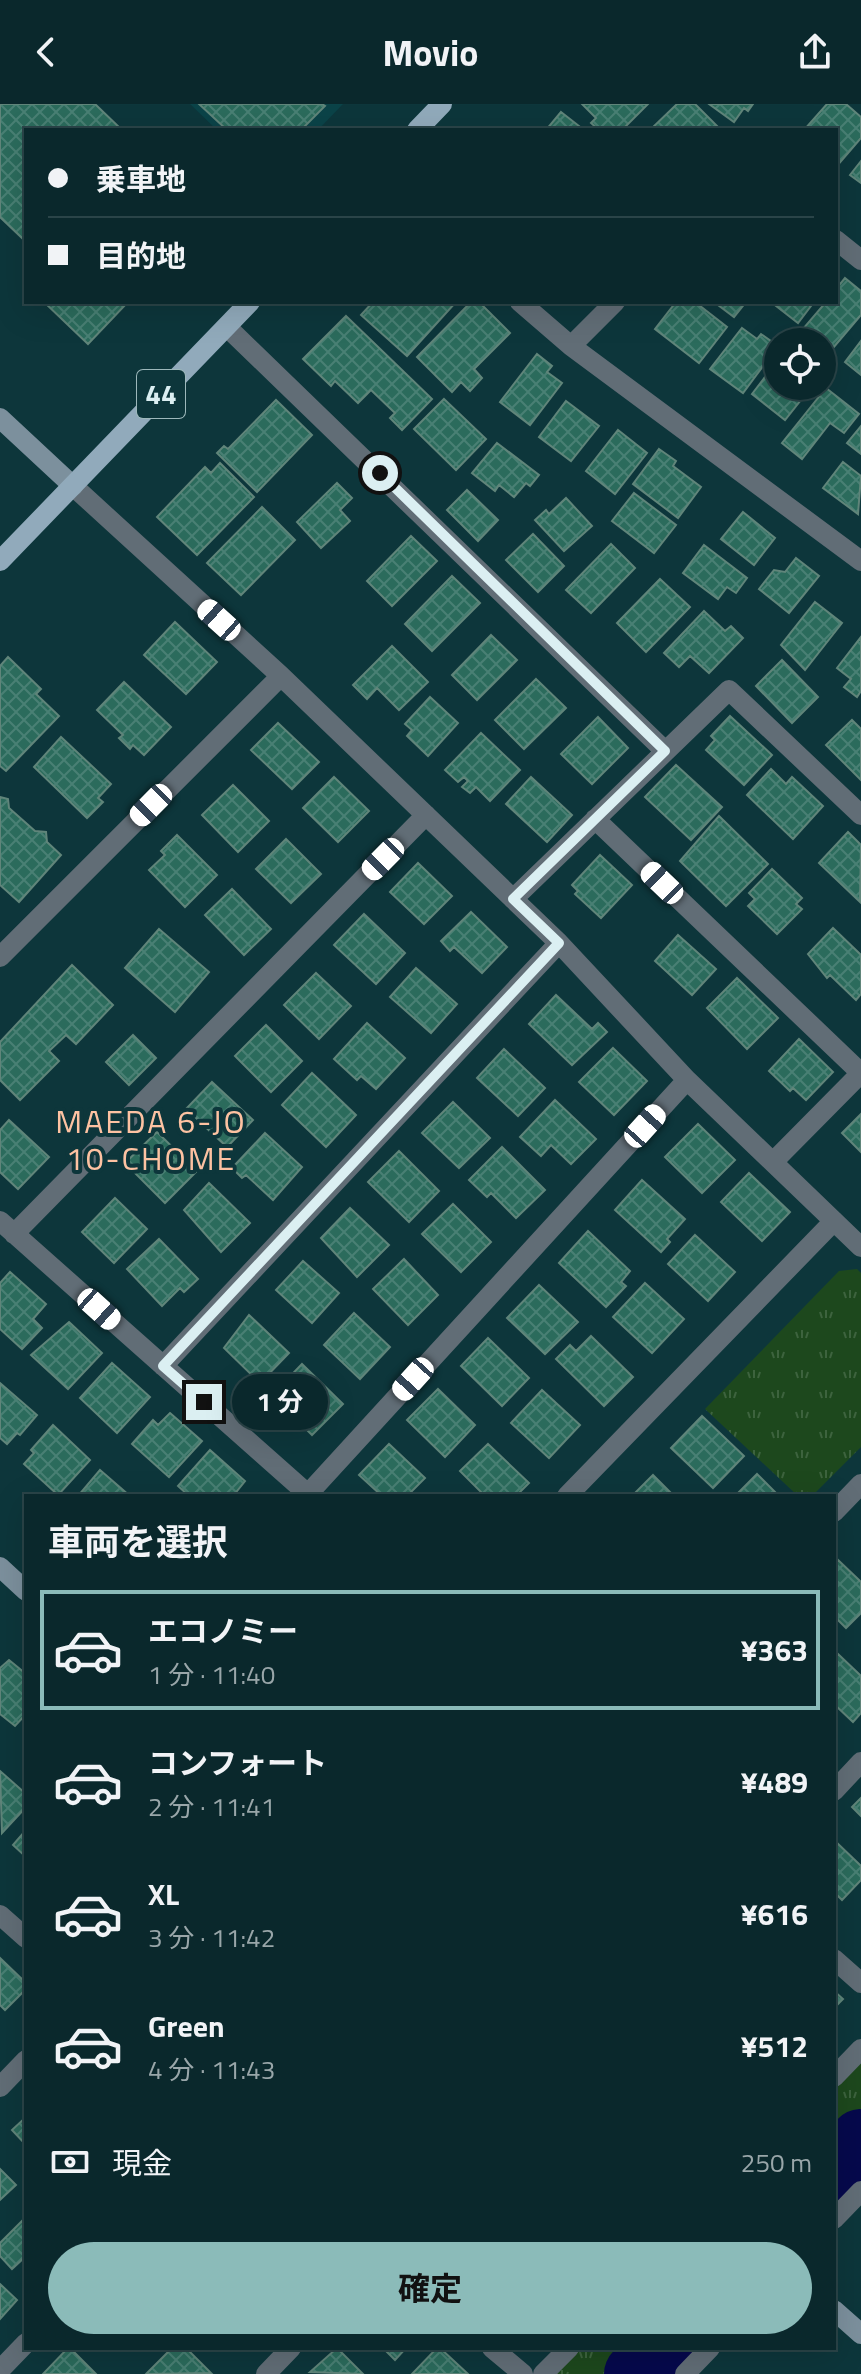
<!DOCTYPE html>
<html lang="ja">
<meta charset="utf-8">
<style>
:root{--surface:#0a282c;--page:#133034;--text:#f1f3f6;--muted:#99a6a9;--line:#2a4448;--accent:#8bbbb9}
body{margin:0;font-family:"Titillium Web","Noto Sans JP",sans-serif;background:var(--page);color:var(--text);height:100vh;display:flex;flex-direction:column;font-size:30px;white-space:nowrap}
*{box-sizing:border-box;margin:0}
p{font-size:26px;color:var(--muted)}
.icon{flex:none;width:44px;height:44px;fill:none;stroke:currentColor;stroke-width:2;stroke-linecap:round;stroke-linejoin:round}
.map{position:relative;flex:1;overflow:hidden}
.drawer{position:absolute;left:24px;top:1390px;width:812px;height:856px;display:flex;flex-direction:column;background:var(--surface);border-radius:0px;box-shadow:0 8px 32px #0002,0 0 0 2px var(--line)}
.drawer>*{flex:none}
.banner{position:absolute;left:24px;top:24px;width:814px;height:176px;border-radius:0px;box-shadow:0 8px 32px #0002,0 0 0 2px var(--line);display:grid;align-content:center;height:176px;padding:0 24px;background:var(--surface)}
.controls{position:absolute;left:764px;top:224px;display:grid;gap:16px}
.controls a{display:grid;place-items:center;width:72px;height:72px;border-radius:50%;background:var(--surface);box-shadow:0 8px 32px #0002,0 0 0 2px var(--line);font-size:40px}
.end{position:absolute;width:36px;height:36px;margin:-18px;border:10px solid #dbeff2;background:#111;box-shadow:0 0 0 4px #111}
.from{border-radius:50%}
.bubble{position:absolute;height:56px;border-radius:28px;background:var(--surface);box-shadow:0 8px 32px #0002,0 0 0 2px var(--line);font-size:26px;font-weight:700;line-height:56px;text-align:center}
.car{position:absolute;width:24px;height:48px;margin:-24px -12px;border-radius:10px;box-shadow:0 0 6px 2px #0007;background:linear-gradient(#fff 24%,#345 0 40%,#fff 0 76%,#345 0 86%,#fff 0)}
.banner b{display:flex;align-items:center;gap:28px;height:76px;font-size:30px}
.banner b+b{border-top:2px solid var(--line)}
.banner i{width:20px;height:20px;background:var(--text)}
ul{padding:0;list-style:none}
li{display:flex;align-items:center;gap:24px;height:120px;margin:0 16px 12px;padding:0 8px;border:4px solid transparent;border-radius:0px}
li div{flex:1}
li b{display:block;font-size:30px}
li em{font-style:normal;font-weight:700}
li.active{border-color:var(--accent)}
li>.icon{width:72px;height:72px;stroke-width:1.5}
h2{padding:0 24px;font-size:36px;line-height:96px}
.pay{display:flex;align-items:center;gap:20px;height:88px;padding:0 24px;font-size:30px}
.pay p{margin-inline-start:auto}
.cta{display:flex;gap:16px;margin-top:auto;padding:16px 24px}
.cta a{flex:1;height:92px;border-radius:48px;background:var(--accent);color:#111;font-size:32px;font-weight:700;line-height:92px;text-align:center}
header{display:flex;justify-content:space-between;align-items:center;height:104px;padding:0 24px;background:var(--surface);font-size:36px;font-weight:700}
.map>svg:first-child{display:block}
.built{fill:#0b4348}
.park{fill:url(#park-tufts)}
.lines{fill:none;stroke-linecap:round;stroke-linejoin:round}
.river{stroke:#06094c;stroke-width:64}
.building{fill:url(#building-cross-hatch);stroke:#60857a;stroke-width:2}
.street{stroke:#616d76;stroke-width:20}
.secondary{stroke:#7c909d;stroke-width:20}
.primary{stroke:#91aabb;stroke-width:20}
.route{stroke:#dbeff2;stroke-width:10}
.labels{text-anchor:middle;stroke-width:8;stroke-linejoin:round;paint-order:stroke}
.shield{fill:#0d363b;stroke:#9db8bb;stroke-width:2}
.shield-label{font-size:28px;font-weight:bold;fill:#dbeff2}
.neighbourhood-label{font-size:32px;letter-spacing:2px;fill:#fdc2a2;stroke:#0d363b}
</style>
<header><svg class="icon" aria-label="back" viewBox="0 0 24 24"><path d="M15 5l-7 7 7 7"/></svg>Movio<svg class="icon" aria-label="share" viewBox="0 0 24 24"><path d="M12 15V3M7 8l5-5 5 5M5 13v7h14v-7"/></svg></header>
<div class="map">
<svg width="861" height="2270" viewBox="0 0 861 2270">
<defs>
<pattern id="park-tufts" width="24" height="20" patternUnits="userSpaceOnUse" patternTransform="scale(2)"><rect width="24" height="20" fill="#1d481d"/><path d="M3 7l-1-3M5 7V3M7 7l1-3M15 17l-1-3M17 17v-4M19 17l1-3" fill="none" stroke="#3d633e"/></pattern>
<pattern id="building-cross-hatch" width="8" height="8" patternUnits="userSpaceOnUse" patternTransform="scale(2)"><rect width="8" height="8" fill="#2b6b5c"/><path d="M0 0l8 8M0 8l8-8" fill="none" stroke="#498074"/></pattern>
</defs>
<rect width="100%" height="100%" fill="#0d363b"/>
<path class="built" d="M190 0H343L318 26H217Z"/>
<path class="park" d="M857 1165 861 1169V1343L812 1392H798L705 1305 839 1167Z
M861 1959V2062L834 2090V1986Z
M581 2244H688L663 2270H556Z"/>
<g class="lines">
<path class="river" d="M834 2067 861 2037
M636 2270 662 2244"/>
</g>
<path class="building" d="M0 0H95L122 26H26V138L0 113Z
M199 0H322L325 2 301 26H227Z
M582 0H648L622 26H599L591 19 596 14Z
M677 0H695L721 26H650Z
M709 0H753L748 7 744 4 734 18Z
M827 0H846L861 13V34L837 62 836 26H804Z
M561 8 584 26H546Z
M861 57V79L850 71Z
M845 174 861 187V211L833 244 818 232 815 236 802 226 826 198H836V185Z
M44 198H128L88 240Z
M373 198H456L407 252 361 211Z
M471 198H479L510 229 474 265 482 274 470 287 461 278 452 288 417 253Z
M676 198H695L727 223 699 259 655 225Z
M714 198H746L734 213Z
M771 198H814L798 219Z
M346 212 432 295 402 326 390 314 395 309 371 286 358 299 335 277 331 282 303 255Z
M742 224 757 235 761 230 778 242 743 289 710 265Z
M861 237V271L845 258Z
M537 250 552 262 547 268 562 279 530 321 500 298Z
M778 256V282H812L785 316 752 290Z
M826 284 859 310 844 329 830 319 802 355 782 339Z
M444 295 486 335 456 366 414 325Z
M276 296 312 331 257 388 217 349 224 342 228 345Z
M566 297 599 322 571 357 539 333Z
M861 322V350L847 339Z
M618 326 647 349 615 390 586 367Z
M497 339 539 371 530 382 526 379 514 393 499 381 495 387 472 369Z
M659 345 676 357 673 362 701 383 678 414 633 380Z
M843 358 861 372 858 410 823 384Z
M220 359 254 393 197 451 157 413 205 363 211 369Z
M337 379 352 394 340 406 350 417 321 444 297 418Z
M467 386 498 416 478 437 447 406Z
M634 389 676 421 654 449 612 417Z
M566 394 592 422 564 447 535 416 546 406 549 410Z
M262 403 295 436 241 491 207 459Z
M743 408 775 434 754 461 721 435Z
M533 430 564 462 538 488 506 456Z
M411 432 437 457 392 502 367 477Z
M611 440 635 464 591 509 566 486Z
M704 441 747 474 736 489 727 483 718 495 683 469Z
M796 454 819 472 789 509 759 485 774 466 785 468Z
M452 472 480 499 432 547 405 520Z
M660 475 690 503 646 548 617 519Z
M815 498 842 519 805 566 781 541Z
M704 507 725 527 731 522 743 534 709 569 690 552 679 563 664 549Z
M175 518 217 558 186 590 144 551Z
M491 531 517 556 477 596 452 571Z
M861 533V587L857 593 844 583 851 575 837 564Z
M392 542 428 578 399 606 377 584 367 595 353 581Z
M8 553 41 585 36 590 59 612 6 667 0 662V562Z
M782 556 818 593 792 619 756 582Z
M536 575 566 604 524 645 495 616Z
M124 578 171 623 144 651 133 641 130 645 119 634 123 631 97 606Z
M430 593 458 619 428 652 407 632 412 626 405 620Z
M730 612 772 651 744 681 706 646 715 636 711 632Z
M598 613 628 644 592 680 561 650Z
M852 616 861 625V676L826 641Z
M278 619 319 658 292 685 251 646Z
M481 629 520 666 490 697 476 683 470 689 462 683 468 677 464 673 458 678 445 666Z
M61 633 111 680 98 694 103 698 87 714 34 663Z
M676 661 722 703 691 736 645 693Z
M771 665 786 680 792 673 823 702 793 735 747 691Z
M334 673 369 707 338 738 303 704Z
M531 673 572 711 547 738 506 700Z
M233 681 269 717 238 748 202 711Z
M0 693 8 695 9 704 35 727 46 728 47 738 61 751 19 798 0 781Z
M719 712 768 760 726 802 680 757Z
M848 728 861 741 860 798 819 759Z
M177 731 217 771 185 803 149 766 165 751 161 747Z
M286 735 321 770 291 799 256 765Z
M600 751 632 781 601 814 575 790 578 787 572 781Z
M418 759 452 792 424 820 390 788Z
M772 765 802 794 796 800 802 805 777 830 748 802 755 795 749 789Z
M232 785 271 825 244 851 205 811Z
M471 808 507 843 482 869 454 843 450 847 441 837Z
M364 810 405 849 376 880 334 841Z
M833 824 861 851V890L856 896 830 871 827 874 808 850Z
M159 825 209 868 175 908 125 864Z
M678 831 716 865 692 891 655 857Z
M72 861 113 901 76 940 66 931 49 947 59 957 20 996 0 976V938Z
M416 864 457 900 431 929 390 893Z
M316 869 351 902 319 935 284 901Z
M737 874 778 914 747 945 707 904Z
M556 891 592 925 598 919 607 928 572 961 529 920Z
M367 919 405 954 376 985 361 972 357 976 334 955Z
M266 921 302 957 271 988 235 952Z
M133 931 156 954 129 981 106 958Z
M799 935 833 968 806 996 793 984 790 987 769 967Z
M613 944 647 977 614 1011 579 978Z
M504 945 545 984 518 1012 477 974Z
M312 969 356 1011 326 1043 282 1001Z
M212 978 253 1016 227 1043 186 1005Z
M555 996 596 1035 571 1060 551 1041 541 1052 520 1033Z
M453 998 490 1034 459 1064 422 1029Z
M861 1010V1048L842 1029Z
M9 1016 49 1053 18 1085 0 1068V1026Z
M698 1020 735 1056 702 1089 665 1053Z
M157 1028 197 1067 165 1099 125 1059Z
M265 1029 302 1063 273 1096 246 1071 242 1074 232 1064Z
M502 1043 545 1086 516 1114 491 1089 487 1093 469 1076Z
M399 1047 439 1087 409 1118 368 1078Z
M749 1069 790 1108 762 1137 721 1098Z
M642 1076 685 1115 667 1135 670 1138 661 1148 615 1106Z
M209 1079 250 1119 221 1148 184 1106Z
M115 1094 147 1125 114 1159 82 1128Z
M453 1100 491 1138 461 1168 422 1130Z
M350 1104 389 1141 357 1173 321 1134Z
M588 1127 630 1167 621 1178 626 1182 606 1203 559 1159Z
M695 1131 735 1168 708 1197 668 1160Z
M159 1135 198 1175 184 1188 180 1184 162 1202 127 1165Z
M404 1155 438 1191 408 1221 373 1185Z
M303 1157 339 1189 312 1219 276 1186Z
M10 1168 46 1200 33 1215 42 1224 22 1245 0 1225V1179Z
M645 1179 684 1215 652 1249 613 1213Z
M539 1181 578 1218 545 1250 507 1214Z
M354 1209 390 1243 360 1275 324 1241Z
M249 1211 289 1249 260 1279 224 1244Z
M69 1218 102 1249 68 1285 31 1251Z
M591 1232 633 1273 604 1302 556 1255 570 1241 576 1247Z
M488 1234 529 1274 502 1302 461 1262Z
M112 1259 150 1293 117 1329 80 1294Z
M302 1260 343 1300 312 1331 272 1291Z
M0 1279 37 1311 20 1331 17 1329 7 1340 0 1334Z
M438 1285 475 1321 445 1353 407 1316Z
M542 1286 580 1321 549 1354 511 1319Z
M170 1309 202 1337 169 1373 132 1340 153 1316 158 1321Z
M702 1312 744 1352 713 1384 671 1344Z
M53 1321 90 1356 58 1391 24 1360 34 1349 31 1346Z
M389 1340 425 1374 407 1392H382L359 1371Z
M488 1340 529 1379 516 1392H485L460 1367Z
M210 1346 245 1377 233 1392H189L178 1382Z
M100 1366 130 1392H78Z
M757 1370 779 1392H735Z
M653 1371 674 1392H632Z
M837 1455 861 1478V1509L846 1524 834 1512Z
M838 1550 861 1572V1609L853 1618 834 1600V1555Z
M9 1556 26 1570V1610L15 1622 0 1610V1564Z
M0 1667 26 1690V1703L2 1729Z
M861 1694V1712L852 1703Z
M26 1726V1753L13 1741Z
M834 1736 861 1762V1776L842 1796 834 1788Z
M0 1854 26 1879V1885L5 1906 0 1901Z
M834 1887 843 1895 834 1904Z
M26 2013V2041L12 2026Z
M0 2065 16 2081 0 2096Z
M26 2113V2152L12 2165 0 2152V2139Z
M0 2180 17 2196 0 2215Z
M70 2244 96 2270H43L68 2244Z
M172 2244H186L211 2269 146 2270Z
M337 2244 363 2270 310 2268Z
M383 2244H406L395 2256Z
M437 2244H440L468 2270H412Z"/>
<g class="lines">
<path class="street" d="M836 136 861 156
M520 198 571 242 861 457
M227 223 665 647
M571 242 615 198
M73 382 281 572 559 839 687 976 861 1143
M595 715 861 969
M513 795 729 586 861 711
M0 853 281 572
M773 1058 861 969
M0 1117 310 1392
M14 1130 426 711
M163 1262 559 839
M308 1390 687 976
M567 1392 834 1117
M834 1408 861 1380
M834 1687 861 1658
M0 1811 26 1834
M834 1855 861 1879
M834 1973 861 1945
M0 1983 26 1956
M834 2115 861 2087
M492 2244 523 2270
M0 2266 26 2239
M266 2270 291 2244
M543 2270 569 2244
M685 2270 710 2244"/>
<path class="secondary" d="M0 314 73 382
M0 1463 26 1487
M834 2206 861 2230"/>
<path class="primary" d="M417 26 442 0
M0 457 250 198"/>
</g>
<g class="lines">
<path class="route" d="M204 1298 163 1262 559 839 513 795 665 647 380 369"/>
</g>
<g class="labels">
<rect class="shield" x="137" y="266" width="48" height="48" rx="6"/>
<g class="shield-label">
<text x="161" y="300">44</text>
</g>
<g class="neighbourhood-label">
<text x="151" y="1029">MAEDA 6-JO<tspan x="151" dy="37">10-CHOME</tspan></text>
</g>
</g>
</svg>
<div class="controls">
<a><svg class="icon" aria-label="locate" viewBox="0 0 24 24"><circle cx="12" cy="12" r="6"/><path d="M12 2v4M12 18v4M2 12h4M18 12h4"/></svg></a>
</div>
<i class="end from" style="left:380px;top:369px"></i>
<i class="end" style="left:204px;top:1298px"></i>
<div class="bubble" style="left:232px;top:1270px;width:96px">1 分</div>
<i class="car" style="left:219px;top:516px;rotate:312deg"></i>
<i class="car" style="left:151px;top:701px;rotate:225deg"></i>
<i class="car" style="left:383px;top:755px;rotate:225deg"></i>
<i class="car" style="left:662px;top:779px;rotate:314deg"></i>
<i class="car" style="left:645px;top:1022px;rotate:42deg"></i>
<i class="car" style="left:99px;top:1205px;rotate:132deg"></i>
<i class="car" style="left:413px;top:1275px;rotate:222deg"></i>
<div class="banner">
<b><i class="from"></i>乗車地</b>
<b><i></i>目的地</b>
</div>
<section class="drawer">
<h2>車両を選択</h2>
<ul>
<li class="active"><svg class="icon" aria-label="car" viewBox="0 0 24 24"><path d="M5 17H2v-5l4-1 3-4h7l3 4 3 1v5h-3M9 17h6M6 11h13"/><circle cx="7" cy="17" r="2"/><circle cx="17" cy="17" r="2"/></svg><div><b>エコノミー</b><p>1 分 · 11:40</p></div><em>¥363</em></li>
<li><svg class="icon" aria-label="car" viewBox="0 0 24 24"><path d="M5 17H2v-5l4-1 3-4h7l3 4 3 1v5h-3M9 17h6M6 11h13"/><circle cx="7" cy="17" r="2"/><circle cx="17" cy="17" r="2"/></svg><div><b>コンフォート</b><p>2 分 · 11:41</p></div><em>¥489</em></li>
<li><svg class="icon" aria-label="car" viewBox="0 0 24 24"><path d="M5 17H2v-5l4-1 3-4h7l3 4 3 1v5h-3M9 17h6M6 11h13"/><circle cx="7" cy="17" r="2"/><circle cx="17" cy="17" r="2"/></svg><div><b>XL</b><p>3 分 · 11:42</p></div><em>¥616</em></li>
<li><svg class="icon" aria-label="car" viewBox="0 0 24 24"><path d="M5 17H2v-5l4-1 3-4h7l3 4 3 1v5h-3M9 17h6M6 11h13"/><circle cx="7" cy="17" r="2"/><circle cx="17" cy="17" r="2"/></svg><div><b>Green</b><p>4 分 · 11:43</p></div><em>¥512</em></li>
</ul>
<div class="pay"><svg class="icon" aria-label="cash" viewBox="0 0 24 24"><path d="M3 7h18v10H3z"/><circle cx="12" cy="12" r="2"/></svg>現金<p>250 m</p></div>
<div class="cta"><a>確定</a></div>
</section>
</div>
